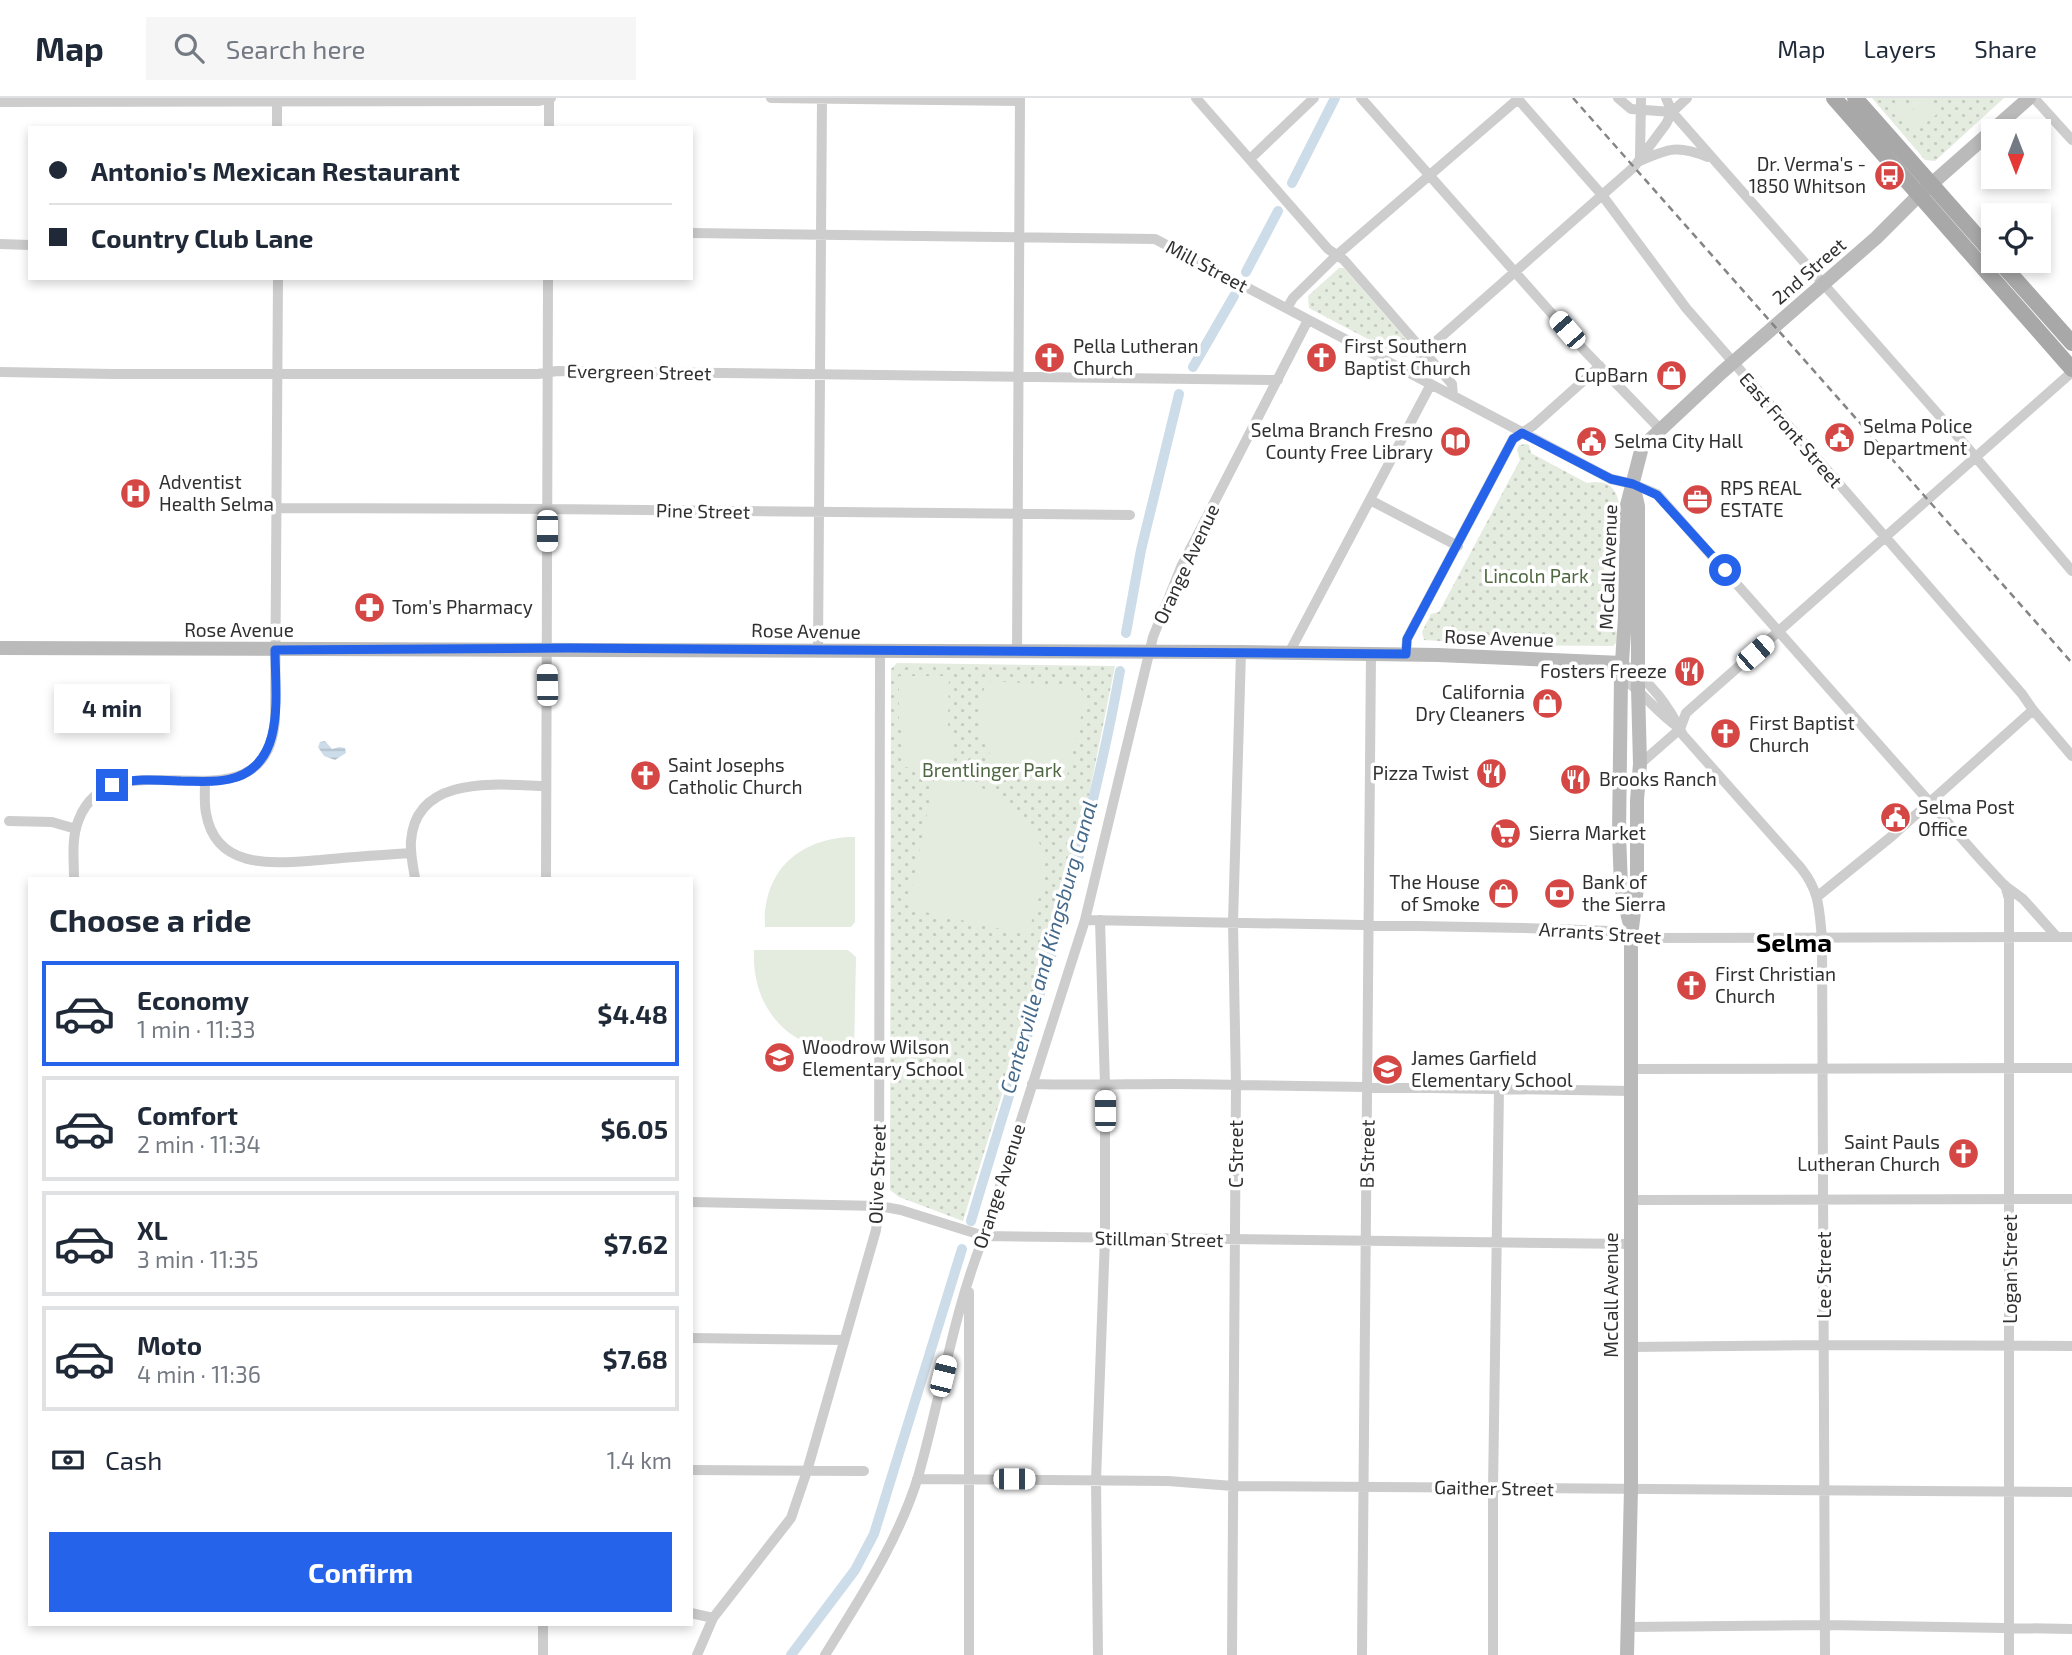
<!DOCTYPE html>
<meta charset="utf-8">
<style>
:root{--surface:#fff;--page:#f6f6f7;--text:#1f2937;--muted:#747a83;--line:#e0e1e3;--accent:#2563eb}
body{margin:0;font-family:"Exo 2",sans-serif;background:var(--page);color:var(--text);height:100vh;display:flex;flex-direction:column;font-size:26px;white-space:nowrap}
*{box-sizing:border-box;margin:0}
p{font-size:23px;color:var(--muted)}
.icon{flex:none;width:38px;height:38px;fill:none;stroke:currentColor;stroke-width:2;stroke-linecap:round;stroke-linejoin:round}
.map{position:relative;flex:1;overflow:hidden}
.details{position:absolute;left:28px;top:779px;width:665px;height:749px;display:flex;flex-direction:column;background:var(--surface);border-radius:0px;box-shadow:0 4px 10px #0003}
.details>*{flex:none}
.hud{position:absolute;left:28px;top:28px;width:665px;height:154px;border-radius:0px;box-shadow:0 4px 10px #0003;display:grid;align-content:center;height:154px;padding:0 21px;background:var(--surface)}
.needle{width:46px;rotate:180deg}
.controls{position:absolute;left:1981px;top:21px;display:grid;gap:14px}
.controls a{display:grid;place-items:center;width:70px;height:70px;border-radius:0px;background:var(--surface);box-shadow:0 4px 10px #0003;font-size:35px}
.end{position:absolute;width:32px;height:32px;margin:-16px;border:9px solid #2563eb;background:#fff;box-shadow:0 0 0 4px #fff}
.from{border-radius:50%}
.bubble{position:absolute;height:49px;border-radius:0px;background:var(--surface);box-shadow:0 4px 10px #0003;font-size:23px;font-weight:700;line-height:49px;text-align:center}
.car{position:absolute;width:21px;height:42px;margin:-21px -10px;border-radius:9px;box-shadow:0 0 5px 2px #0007;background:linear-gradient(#fff 24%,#345 0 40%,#fff 0 76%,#345 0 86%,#fff 0)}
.hud b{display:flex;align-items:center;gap:24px;height:66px;font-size:26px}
.hud b+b{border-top:2px solid var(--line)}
.hud i{width:18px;height:18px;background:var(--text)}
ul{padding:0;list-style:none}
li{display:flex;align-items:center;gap:21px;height:105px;margin:0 14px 10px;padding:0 7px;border:4px solid var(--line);border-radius:0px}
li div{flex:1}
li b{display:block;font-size:26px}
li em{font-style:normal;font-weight:700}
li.on{border-color:var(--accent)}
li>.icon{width:63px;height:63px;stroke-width:1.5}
h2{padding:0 21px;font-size:32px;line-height:84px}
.pay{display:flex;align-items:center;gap:18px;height:77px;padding:0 21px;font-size:26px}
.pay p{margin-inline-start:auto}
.action{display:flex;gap:14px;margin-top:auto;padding:14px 21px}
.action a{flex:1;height:80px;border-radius:0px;background:var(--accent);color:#fff;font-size:28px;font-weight:700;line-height:80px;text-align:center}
header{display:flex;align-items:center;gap:42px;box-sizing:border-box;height:98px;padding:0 35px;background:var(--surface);border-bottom:2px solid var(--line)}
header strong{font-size:33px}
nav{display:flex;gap:38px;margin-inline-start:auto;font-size:24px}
.search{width:490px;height:63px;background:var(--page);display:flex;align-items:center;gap:18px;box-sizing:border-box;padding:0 24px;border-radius:0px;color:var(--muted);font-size:26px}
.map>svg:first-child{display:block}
.grass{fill:url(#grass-dots)}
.garden{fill:#e4ebdf}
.water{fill:url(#water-rules)}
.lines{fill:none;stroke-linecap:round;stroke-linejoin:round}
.canal{stroke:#cddce9;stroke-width:10}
.street{stroke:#cdcdcd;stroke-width:10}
.secondary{stroke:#bababa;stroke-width:14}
.primary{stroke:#a8a8a8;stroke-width:16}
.rail{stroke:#858585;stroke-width:2.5;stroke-dasharray:7 5;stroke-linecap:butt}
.route{stroke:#2563eb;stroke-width:9}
.labels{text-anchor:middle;stroke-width:7;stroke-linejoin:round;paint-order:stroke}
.poi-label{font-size:19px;fill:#303030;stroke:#fff;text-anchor:start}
.street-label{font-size:19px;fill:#303030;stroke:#fff}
.park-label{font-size:19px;fill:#4f6741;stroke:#fff}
.water-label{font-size:21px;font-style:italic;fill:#45698a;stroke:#fff}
.district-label{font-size:26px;font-weight:bold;fill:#000;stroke:#fff}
</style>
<header>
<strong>Map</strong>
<div class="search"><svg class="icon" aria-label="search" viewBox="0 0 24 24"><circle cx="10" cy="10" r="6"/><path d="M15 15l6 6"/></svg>Search here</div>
<nav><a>Map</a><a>Layers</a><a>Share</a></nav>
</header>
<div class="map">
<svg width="2072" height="1557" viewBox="0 0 2072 1557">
<defs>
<pattern id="grass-dots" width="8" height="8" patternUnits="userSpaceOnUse" patternTransform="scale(1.75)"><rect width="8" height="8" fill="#e4ebdf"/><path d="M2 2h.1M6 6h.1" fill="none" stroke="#c4cac0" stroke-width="1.8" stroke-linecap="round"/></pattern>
<pattern id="water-rules" width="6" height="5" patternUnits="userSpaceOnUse" patternTransform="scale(1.75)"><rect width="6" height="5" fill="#cddce9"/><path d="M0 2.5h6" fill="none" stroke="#b0bdc8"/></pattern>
</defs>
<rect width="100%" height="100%" fill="#fff"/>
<path class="grass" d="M1872 0H2004L1935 63 1925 62Z
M1339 170H1344L1411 247 1412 251 1407 259H1402L1309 210 1308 198Z
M1526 346 1529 347 1531 355 1587 385C1614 380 1620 397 1620 419L1604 436V513L1616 531 1618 543 1613 548 1503 547 1424 542 1422 534 1431 516 1439 514 1520 362 1517 352 1519 347Z
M897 565 1115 568 1089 697 1065 791 963 1123 899 1099 890 1092 891 571Z"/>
<path class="garden" d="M1896 0H1900L1902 8 1915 16 1916 14 1911 8 1919 0H1923L1937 16 1919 31 1913 32 1895 13Z
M899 578H949L948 628H954L953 681C991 690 1020 706 1038 742 1041 749 1046 760 1045 768 1044 789 1033 816 1028 837L916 812 909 803 934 682 926 681V670L902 669 903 629 899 628Z
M987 583 1079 588 1086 598 1065 687C1002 695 962 642 987 583Z
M855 739V824L851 829H765C762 773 800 739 855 739Z
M754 852H848L856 859 854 954C793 956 751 913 754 852Z"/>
<path class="water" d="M325 643 332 651 339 649 345 650 346 655 335 662 324 658 318 649 320 644Z"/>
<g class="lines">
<path class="canal" d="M1292 85 1335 0
M1246 174 1278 113
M1193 269 1234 198
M1126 535 1141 452 1179 296
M971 1123C1025 941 1087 760 1120 573
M791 1557 855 1472 874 1436 962 1151"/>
<path class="street" d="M771 0 1019 3
M1196 0 1328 151 1344 162 1452 286 1453 298
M1361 0 1583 251 1660 331
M1517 0 1602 97 1686 210 2022 596 2033 612 2072 658
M1618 0 1631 11 1672 14 1967 349 2072 473
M1666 0 1672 14
M2034 0 2072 42
M0 4 539 3 551 0
M277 4V30
M549 30V0
M1640 59 1641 0
M1250 61 1314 0
M1640 63C1669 50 1678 47 1708 59
M691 135 1155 141 1611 381 1633 386 1657 396 1980 761 2004 787 2023 801 2057 839
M0 146 30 147
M1287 210 1293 200 1337 157 1518 1
M0 274 113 276H538L557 273 1278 282
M1412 276 1425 253 1634 69 1666 26 1672 14 1687 0
M1370 402 1458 448
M277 410 547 411 1130 417
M818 553 822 0
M1017 554 1020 0
M1289 555 1431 286
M1406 556 1407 541 1513 341 1534 327 1600 268
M1622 565C1651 583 1668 607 1683 637L1801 770C1820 794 1819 811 1822 840L1825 1557
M1621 579C1642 593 1657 615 1678 629
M1640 666 1680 631 1686 615 2072 274
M205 683C205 694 204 705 206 715 216 774 277 765 320 762 351 759 381 757 411 755
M9 723 52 724 76 731
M74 780C74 761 71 740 79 721 114 632 267 741 275 621L278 180
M415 780C413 768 410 755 411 743 416 675 500 687 546 688
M546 780 548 180
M2005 787 2009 801V1557
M1818 798 1892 738 2033 612
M1085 822 1524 830 1611 833 1646 840 2072 839
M1632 971 2072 970
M1032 986C1101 988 1168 984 1236 987L1633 993
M1631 1102 2072 1101
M691 1104 879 1108 901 1112 984 1138 1631 1146
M691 1240 844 1242
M1630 1249 1823 1247 2072 1248
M691 1372 864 1373
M917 1381 1168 1383 1233 1388 2072 1394
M691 1515 713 1520
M1628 1529 1826 1527 2072 1531
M543 1557V1526
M697 1557 713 1520 791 1420 807 1373 876 1132 879 1108 880 553
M825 1557C860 1500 898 1444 918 1379 941 1299 953 1215 984 1138L1085 822 1153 539 1181 469 1308 222
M969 1557V1194
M1098 1557 1096 1382 1105 1140V987L1100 822
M1232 1557 1236 987 1233 824 1241 554
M1362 1557 1371 556
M1493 1557V1391L1499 991"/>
<path class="secondary" d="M0 550 1241 554 1438 557 1622 565
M1629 823 1621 789 1619 735 1621 579 1625 519 1627 407 1642 349 1721 275 1876 140 1919 97 2029 0
M1627 1557 1631 1391V838L1637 790V702L1640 666 1638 590V408L1633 386"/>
<path class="primary" d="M1834 0 2072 271
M1855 0 1993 156
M1999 163 2072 245"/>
<path class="rail" d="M1573 0 2072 565"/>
</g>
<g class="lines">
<path class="route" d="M112 687C134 680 158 682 181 683 197 683 214 685 230 681 287 668 275 596 275 552L569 550 1406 556 1407 541 1513 341 1522 335 1611 381 1633 386 1657 397 1725 472"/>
</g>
<defs>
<symbol id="bus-disc" viewBox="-11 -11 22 22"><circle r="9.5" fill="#d44744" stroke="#fff"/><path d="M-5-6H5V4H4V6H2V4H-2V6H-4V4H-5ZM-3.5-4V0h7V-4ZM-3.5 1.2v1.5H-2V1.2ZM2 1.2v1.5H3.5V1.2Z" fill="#fff"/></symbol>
<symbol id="church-disc" viewBox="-11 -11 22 22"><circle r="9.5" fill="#d44744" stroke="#fff"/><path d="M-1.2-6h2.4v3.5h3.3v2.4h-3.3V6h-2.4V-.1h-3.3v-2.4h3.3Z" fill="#fff"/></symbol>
<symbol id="shop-disc" viewBox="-11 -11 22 22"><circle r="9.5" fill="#d44744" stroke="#fff"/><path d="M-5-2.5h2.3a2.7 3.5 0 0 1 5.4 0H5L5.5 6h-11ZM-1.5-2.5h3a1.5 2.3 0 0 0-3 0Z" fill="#fff"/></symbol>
<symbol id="civic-disc" viewBox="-11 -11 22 22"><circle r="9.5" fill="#d44744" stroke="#fff"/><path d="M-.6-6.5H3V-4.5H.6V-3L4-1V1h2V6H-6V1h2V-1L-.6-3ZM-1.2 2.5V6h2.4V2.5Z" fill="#fff"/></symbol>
<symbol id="library-disc" viewBox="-11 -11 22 22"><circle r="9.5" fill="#d44744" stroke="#fff"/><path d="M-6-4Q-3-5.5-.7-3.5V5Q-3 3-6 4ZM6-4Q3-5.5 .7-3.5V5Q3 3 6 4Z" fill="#fff"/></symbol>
<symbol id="hospital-disc" viewBox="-11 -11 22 22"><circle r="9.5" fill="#d44744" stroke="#fff"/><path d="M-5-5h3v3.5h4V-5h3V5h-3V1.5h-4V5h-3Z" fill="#fff"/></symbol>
<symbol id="office-disc" viewBox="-11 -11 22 22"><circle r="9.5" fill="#d44744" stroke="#fff"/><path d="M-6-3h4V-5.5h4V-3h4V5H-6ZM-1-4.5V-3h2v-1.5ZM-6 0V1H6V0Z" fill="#fff"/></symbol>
<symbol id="pharmacy-disc" viewBox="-11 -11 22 22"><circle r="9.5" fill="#d44744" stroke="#fff"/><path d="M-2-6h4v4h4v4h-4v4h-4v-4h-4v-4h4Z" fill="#fff"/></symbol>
<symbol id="restaurant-disc" viewBox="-11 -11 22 22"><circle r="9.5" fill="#d44744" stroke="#fff"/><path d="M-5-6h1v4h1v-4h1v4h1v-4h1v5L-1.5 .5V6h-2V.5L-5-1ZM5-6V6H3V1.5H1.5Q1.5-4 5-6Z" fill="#fff"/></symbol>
<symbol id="supermarket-disc" viewBox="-11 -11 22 22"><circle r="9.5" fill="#d44744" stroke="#fff"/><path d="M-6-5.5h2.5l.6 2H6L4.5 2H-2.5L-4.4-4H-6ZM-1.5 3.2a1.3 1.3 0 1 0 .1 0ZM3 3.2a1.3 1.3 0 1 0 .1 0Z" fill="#fff"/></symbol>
<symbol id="bank-disc" viewBox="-11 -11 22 22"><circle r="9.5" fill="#d44744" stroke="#fff"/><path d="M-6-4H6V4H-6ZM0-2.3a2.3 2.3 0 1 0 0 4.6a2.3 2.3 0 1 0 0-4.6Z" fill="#fff"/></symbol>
<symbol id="school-disc" viewBox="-11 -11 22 22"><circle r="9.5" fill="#d44744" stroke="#fff"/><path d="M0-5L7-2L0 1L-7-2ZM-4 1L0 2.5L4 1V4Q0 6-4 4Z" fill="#fff"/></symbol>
</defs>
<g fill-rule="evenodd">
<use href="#bus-disc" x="1872" y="60" width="35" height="35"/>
<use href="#church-disc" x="1032" y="242" width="35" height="35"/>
<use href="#church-disc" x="1304" y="242" width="35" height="35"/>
<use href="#shop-disc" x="1654" y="260" width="35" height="35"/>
<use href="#civic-disc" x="1822" y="322" width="35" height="35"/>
<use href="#library-disc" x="1438" y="326" width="35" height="35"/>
<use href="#civic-disc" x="1574" y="326" width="35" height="35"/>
<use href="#hospital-disc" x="118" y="378" width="35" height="35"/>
<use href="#office-disc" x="1680" y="384" width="35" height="35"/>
<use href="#pharmacy-disc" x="352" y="492" width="35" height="35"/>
<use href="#restaurant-disc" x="1672" y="556" width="35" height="35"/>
<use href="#shop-disc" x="1530" y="588" width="35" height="35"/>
<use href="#church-disc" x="1708" y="618" width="35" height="35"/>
<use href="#restaurant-disc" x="1474" y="658" width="35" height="35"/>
<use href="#church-disc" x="628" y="660" width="35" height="35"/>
<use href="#restaurant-disc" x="1558" y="664" width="35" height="35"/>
<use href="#civic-disc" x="1878" y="702" width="35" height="35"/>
<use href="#supermarket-disc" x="1488" y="718" width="35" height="35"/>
<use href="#shop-disc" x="1486" y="778" width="35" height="35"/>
<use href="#bank-disc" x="1542" y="778" width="35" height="35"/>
<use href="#church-disc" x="1674" y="870" width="35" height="35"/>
<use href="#school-disc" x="762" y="942" width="35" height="35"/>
<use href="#school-disc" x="1370" y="954" width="35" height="35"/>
<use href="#church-disc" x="1946" y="1038" width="35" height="35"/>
</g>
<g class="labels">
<g class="poi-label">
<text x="1866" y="73" text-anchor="end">Dr. Verma's -<tspan x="1866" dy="22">1850 Whitson</tspan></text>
<text x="1073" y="255">Pella Lutheran<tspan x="1073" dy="22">Church</tspan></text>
<text x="1344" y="255">First Southern<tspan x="1344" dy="22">Baptist Church</tspan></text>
<text x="1648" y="284" text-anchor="end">CupBarn</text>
<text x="1863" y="335">Selma Police<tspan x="1863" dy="22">Department</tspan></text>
<text x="1433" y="339" text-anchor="end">Selma Branch Fresno<tspan x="1433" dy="22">County Free Library</tspan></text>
<text x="1614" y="350">Selma City Hall</text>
<text x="159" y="391">Adventist<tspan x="159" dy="22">Health Selma</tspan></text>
<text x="1720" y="397">RPS REAL<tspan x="1720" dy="22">ESTATE</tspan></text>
<text x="392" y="516">Tom's Pharmacy</text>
<text x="1667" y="580" text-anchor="end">Fosters Freeze</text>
<text x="1525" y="601" text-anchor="end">California<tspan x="1525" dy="22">Dry Cleaners</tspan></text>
<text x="1749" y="632">First Baptist<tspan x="1749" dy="22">Church</tspan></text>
<text x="668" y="674">Saint Josephs<tspan x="668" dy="22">Catholic Church</tspan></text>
<text x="1469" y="682" text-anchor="end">Pizza Twist</text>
<text x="1599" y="688">Brooks Ranch</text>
<text x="1918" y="716">Selma Post<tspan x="1918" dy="22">Office</tspan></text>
<text x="1529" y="742">Sierra Market</text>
<text x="1480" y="791" text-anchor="end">The House<tspan x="1480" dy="22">of Smoke</tspan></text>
<text x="1582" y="791">Bank of<tspan x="1582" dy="22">the Sierra</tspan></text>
<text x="1715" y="883">First Christian<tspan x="1715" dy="22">Church</tspan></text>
<text x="802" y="956">Woodrow Wilson<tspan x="802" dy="22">Elementary School</tspan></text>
<text x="1411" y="967">James Garfield<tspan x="1411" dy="22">Elementary School</tspan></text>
<text x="1940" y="1051" text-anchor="end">Saint Pauls<tspan x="1940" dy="22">Lutheran Church</tspan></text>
</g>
<g class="street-label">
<text transform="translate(1207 168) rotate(28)" y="7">Mill Street</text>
<text transform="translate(1809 173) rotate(-41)" y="7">2nd Street</text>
<text transform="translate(639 274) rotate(1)" y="7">Evergreen Street</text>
<text transform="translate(1791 332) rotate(49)" y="7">East Front Street</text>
<text transform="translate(703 413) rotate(1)" y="7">Pine Street</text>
<text transform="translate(1186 466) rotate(-65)" y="7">Orange Avenue</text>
<text transform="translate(1608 469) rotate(-88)" y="7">McCall Avenue</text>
<text x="239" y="539">Rose Avenue</text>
<text transform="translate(806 533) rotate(1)" y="7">Rose Avenue</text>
<text transform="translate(1499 540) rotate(2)" y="7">Rose Avenue</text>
<text transform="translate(1600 835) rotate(4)" y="7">Arrants Street</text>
<text transform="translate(1236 1056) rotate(-90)" y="7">C Street</text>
<text transform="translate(1367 1056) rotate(-89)" y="7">B Street</text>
<text transform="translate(877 1076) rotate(-88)" y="7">Olive Street</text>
<text transform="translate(999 1088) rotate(-72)" y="7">Orange Avenue</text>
<text transform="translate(1159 1141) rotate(1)" y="7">Stillman Street</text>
<text transform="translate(2010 1171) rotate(-90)" y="7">Logan Street</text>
<text transform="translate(1824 1177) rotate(-90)" y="7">Lee Street</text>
<text transform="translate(1611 1197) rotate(-90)" y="7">McCall Avenue</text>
<text transform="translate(1494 1390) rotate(1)" y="7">Gaither Street</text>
</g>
<g class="park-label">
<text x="1536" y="485">Lincoln Park</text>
<text x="992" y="679">Brentlinger Park</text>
</g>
<g class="water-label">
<text transform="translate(1049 849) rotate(-74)" y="7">Centerville and Kingsburg Canal</text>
</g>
<g class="district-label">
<text x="1794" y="854">Selma</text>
</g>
</g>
</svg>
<div class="controls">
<a><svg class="needle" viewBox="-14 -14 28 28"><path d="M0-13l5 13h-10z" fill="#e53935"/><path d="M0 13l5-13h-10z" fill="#747a83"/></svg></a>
<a><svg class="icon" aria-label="locate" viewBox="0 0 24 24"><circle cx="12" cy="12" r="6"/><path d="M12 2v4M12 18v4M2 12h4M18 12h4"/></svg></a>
</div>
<i class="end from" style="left:1725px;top:472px"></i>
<i class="end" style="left:112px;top:687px"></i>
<div class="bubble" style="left:54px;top:586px;width:116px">4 min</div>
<i class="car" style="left:1567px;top:232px;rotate:319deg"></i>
<i class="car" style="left:547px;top:433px;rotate:180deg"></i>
<i class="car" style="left:1755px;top:555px;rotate:49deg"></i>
<i class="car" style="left:547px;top:587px;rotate:359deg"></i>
<i class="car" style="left:1105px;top:1013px;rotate:0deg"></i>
<i class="car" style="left:943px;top:1278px;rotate:14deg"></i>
<i class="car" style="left:1014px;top:1381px;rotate:90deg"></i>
<div class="hud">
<b><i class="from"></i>Antonio's Mexican Restaurant</b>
<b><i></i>Country Club Lane</b>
</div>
<section class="details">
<h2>Choose a ride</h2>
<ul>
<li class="on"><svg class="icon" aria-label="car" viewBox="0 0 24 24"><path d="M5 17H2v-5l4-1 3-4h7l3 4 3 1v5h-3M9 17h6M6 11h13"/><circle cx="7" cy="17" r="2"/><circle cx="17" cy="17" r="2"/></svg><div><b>Economy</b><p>1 min · 11:33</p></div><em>$4.48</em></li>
<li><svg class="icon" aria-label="car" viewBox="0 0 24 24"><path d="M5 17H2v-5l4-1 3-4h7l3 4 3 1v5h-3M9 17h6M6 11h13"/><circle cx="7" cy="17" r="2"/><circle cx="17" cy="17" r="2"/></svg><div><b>Comfort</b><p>2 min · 11:34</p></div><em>$6.05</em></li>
<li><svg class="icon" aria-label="car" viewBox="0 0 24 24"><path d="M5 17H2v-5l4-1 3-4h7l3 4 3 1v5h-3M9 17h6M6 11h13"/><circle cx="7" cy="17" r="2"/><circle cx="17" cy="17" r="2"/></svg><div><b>XL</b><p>3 min · 11:35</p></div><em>$7.62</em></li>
<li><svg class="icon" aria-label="car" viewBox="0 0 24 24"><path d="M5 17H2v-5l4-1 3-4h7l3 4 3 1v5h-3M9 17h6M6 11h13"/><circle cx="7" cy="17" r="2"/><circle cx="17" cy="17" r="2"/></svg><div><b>Moto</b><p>4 min · 11:36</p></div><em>$7.68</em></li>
</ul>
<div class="pay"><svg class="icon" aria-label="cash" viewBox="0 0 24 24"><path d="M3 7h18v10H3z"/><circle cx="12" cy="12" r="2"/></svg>Cash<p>1.4 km</p></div>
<div class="action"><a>Confirm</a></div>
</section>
</div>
